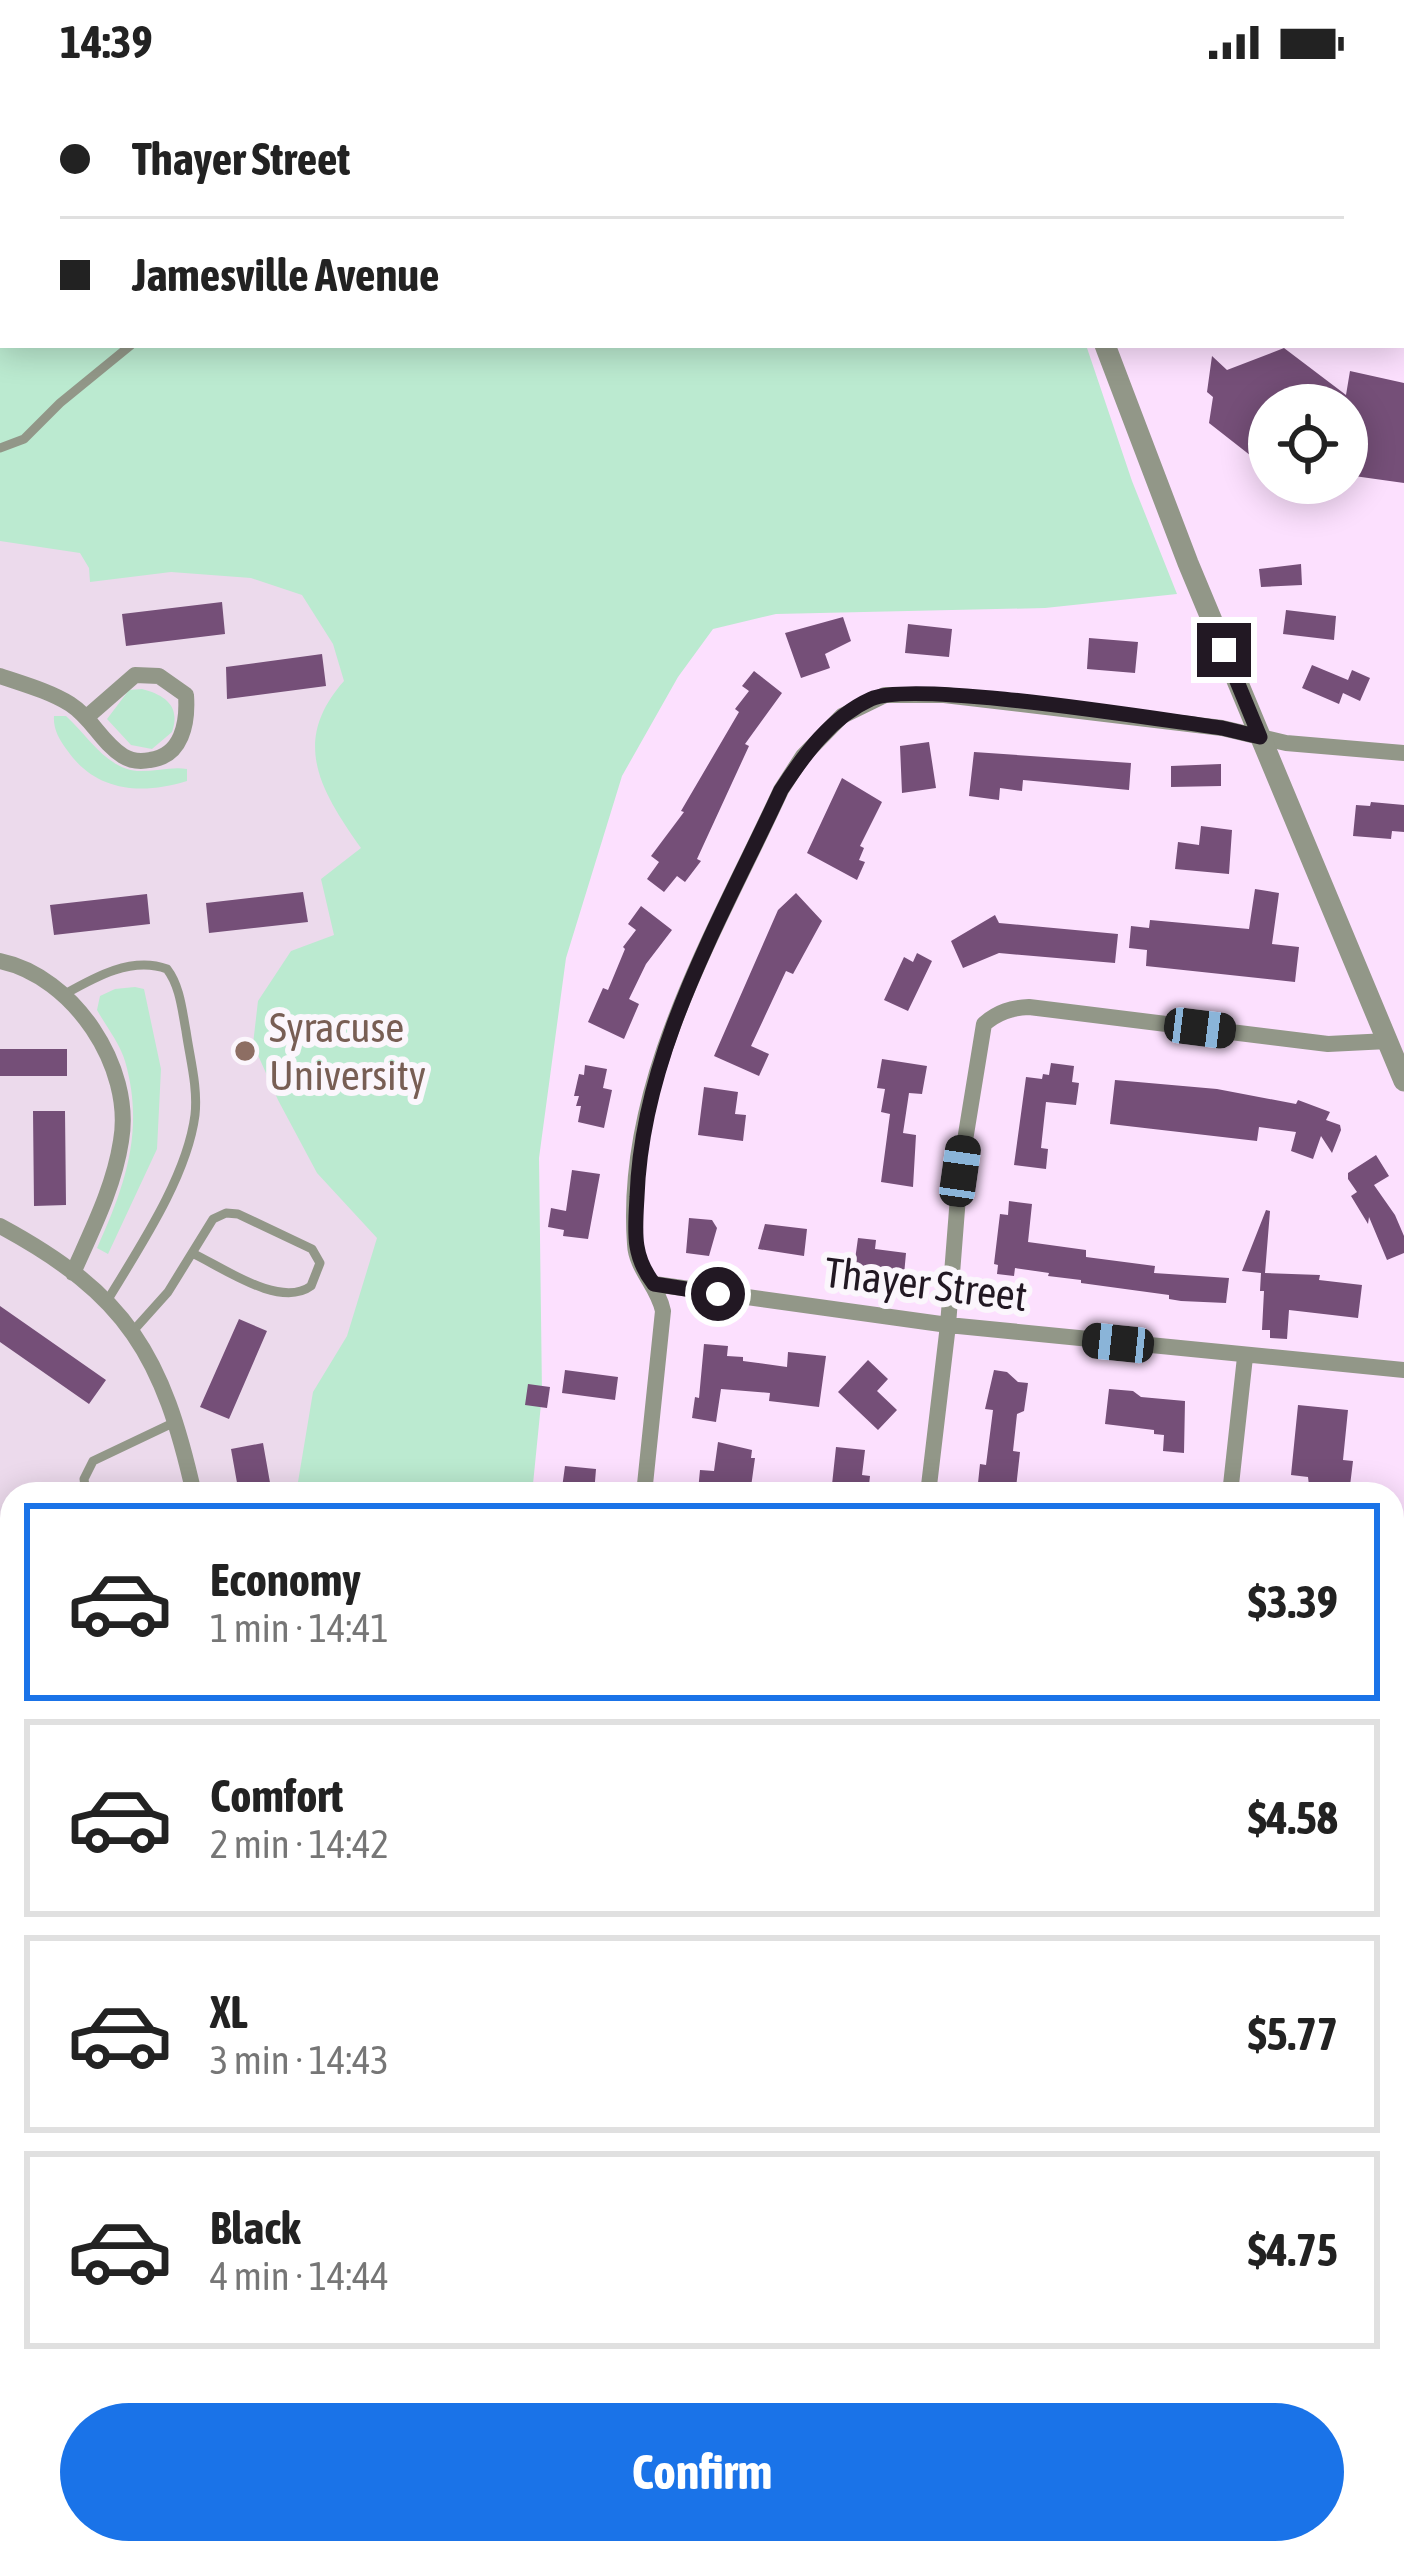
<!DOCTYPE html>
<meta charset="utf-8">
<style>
:root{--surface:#fff;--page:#f2f2f2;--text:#222;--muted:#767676;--line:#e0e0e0;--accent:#1a73e8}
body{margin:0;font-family:"Asap Condensed",sans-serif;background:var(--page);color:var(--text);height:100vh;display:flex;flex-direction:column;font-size:45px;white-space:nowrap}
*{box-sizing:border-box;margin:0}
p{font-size:39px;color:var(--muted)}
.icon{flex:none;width:66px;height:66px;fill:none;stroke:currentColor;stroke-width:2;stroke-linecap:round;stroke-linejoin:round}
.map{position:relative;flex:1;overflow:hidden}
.panel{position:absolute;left:0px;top:1398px;width:1404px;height:1083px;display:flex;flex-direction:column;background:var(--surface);border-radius:36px 36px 0 0;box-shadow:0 6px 30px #0003}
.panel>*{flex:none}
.banner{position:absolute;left:0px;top:0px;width:1404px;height:264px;box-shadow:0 6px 30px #0003;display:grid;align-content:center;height:264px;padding:0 60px;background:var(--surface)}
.fabs{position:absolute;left:1248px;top:300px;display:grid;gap:24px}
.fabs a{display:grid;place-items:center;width:120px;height:120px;border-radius:50%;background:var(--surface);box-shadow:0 6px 30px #0003;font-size:60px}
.end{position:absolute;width:54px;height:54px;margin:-27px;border:15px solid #221823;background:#fff;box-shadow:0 0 0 6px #fff}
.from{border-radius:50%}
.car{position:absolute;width:36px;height:72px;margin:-36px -18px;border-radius:15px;box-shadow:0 0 9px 3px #0007;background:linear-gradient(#222 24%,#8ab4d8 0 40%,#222 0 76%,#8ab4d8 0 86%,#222 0)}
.banner b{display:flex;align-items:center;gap:42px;height:114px;font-size:45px}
.banner b+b{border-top:3px solid var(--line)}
.banner i{width:30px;height:30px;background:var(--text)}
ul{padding:21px 0 0;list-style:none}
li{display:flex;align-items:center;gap:36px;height:198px;margin:0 24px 18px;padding:0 36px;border:6px solid var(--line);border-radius:0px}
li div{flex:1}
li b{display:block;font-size:45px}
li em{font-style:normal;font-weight:700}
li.on{border-color:var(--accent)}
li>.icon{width:108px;height:108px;stroke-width:1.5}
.primary-button{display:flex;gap:24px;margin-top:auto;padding:24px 60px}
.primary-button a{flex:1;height:138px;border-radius:72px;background:var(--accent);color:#fff;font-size:48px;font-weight:700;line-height:138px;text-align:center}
.status{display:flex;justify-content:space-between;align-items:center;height:84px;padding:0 60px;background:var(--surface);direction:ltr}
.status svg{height:33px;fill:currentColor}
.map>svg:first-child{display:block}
.education{fill:#ecdaec}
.green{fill:#bbead0}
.building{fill:#754f78}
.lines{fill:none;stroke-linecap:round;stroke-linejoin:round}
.service{stroke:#929788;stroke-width:9}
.minor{stroke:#929788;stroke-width:16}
.tertiary{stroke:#929788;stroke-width:21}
.route{stroke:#221823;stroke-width:15}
.education-dot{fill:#8d6e63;stroke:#fbf6fc;stroke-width:4.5}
.labels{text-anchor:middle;stroke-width:12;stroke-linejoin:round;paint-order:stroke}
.education-label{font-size:42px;fill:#785e54;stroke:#fbf6fc;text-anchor:start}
.street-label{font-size:42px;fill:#221823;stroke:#fbf6fc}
</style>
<div class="status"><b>14:39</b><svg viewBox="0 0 49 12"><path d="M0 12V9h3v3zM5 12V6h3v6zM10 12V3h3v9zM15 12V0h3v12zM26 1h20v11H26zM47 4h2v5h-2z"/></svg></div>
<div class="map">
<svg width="1404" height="2479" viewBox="0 0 1404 2479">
<rect width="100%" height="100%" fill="#fce0fe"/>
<path class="education" d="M0 0 3 261H437L459 1410H12V2469H383L382 2479H0Z"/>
<path class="green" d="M0 0 1013 3H3V261H1086L1132 397 1177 510 1045 524 776 530 713 545 678 593 622 692 566 874 539 1074 542 1310 532 1410H296L313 1308 347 1252 377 1154 317 1089 278 1016 253 960 258 917 291 867 334 851 321 795 361 764C321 707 290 658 344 597L333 560 302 511 251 494 171 488 90 498 89 484 80 469 0 457Z
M142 605C165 611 181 622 172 648L152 665 131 661 107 635 129 606Z
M54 632H66C88 652 106 684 137 687 154 688 172 682 187 685V697C141 711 96 708 67 666 59 655 53 645 54 632Z
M135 903 144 905 161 985 157 1065 108 1170 97 1164C125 1102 145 1046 125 977 120 960 106 942 97 926L100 912 115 905Z
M328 2469H491L522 2479H329Z"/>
<path class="building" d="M1284 264 1346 311 1350 287 1404 299V399L1347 391V321H1269V386L1209 339 1213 313 1207 308 1212 272 1227 286Z
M1301 480 1302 501 1261 503 1259 485Z
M222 518 225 550 126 562 122 530Z
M1286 526 1336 532 1334 556 1283 550Z
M843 533 851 557 825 570 830 584 801 594 785 549Z
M908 540 952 545 949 573 905 569Z
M1089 554 1138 558 1135 589 1087 585Z
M322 570 326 602 227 615 226 583Z
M1312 581 1348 596 1352 586 1370 594 1360 617 1343 609 1339 620 1302 604Z
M754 587 782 609 745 660 749 662 697 775 701 777 685 798 677 792 664 808 647 795 659 778 651 772 684 728 681 727 739 628 735 625 749 607 742 602Z
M929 658 936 704 902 709 900 662Z
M974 668 1131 679 1129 706 1023 696 1022 707 1000 704 999 716 969 712Z
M1221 680V702L1171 703V682Z
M842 694 882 718 860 762 864 764 859 776 865 778 857 796 807 769Z
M1371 718 1404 721V748L1392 747 1391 755 1353 752 1356 721 1370 722Z
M1201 742 1232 746 1229 790 1175 785 1178 758 1199 761Z
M1255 805 1279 809 1272 860 1299 863 1295 898 1146 882 1147 866 1129 864 1131 842 1149 844 1150 836 1249 845Z
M303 808 308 838 209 849 206 819Z
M796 809 822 837 793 890 786 887 751 962 769 970 759 992 714 972 778 826Z
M147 810 150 840 54 851 50 821Z
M641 822 672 846 646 880 629 915 639 920 624 955 588 938 603 904 608 906 625 865 623 863 636 846 628 840Z
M995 831 999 839 1118 850 1115 879 999 869 963 884 951 857Z
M917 869 932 877 908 927 884 916 904 873 913 878Z
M0 965H67V992H0Z
M882 975 927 982 922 1010 909 1009 903 1049 916 1051 913 1103 881 1098 890 1030 881 1028 885 1005 877 1004Z
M1051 979 1074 982 1072 998 1079 999 1076 1021 1046 1018 1041 1064 1048 1065 1046 1085 1014 1081 1026 993 1042 995 1043 990 1049 991Z
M585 981 607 985 603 1004 612 1006 604 1044 578 1038 581 1022H576L579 1012H574L579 990 584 991Z
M1115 996 1217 1005 1296 1020 1298 1016 1330 1028 1326 1036 1340 1041 1341 1046 1332 1069 1321 1052 1313 1075 1291 1067 1296 1048 1259 1043 1257 1057 1110 1040Z
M704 1003 738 1008 735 1030 746 1031 743 1057 698 1051Z
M33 1027H65L66 1121 34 1122Z
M1376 1071 1389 1092 1374 1101 1395 1131 1404 1152V1169L1387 1176 1369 1133 1368 1140 1351 1112 1357 1108 1348 1095V1089Z
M572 1086 600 1090 588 1155 563 1152 564 1146 548 1143 551 1124 566 1127Z
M1009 1117 1032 1120 1028 1158 1086 1166V1173L1155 1182 1154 1189 1229 1194 1226 1219 1181 1217 1169 1215V1211L1081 1199V1196L1048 1192 1049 1189 1015 1184 1014 1192 997 1190 998 1181 994 1180 1000 1130 1008 1131Z
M1266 1126 1270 1127 1265 1189 1320 1191 1319 1196 1362 1201 1358 1234 1289 1226 1287 1255 1270 1254V1246H1262L1264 1207H1260L1261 1189 1242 1187Z
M689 1134 712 1136 717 1144 709 1172 686 1169Z
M765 1140 807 1145 804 1172 758 1165Z
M858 1154 876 1156 875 1165 906 1169 904 1191H886L885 1198 873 1197 865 1184 854 1183Z
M0 1222 106 1296 89 1320 0 1258Z
M239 1235 267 1247 229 1335 200 1323Z
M704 1260 728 1262 727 1272 743 1273V1277L787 1283 788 1268 826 1272 819 1323 769 1317 770 1309 721 1305 716 1338 692 1334 695 1313 699 1314Z
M868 1276 888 1295 877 1307 897 1326 878 1346 838 1308Z
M565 1286 618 1293 615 1316 562 1309Z
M994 1286 1007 1288 1018 1298 1028 1299 1024 1327 1017 1330 1013 1367 1020 1368 1016 1404 978 1399 980 1380 986 1381 993 1326 985 1325Z
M528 1300 550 1303 547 1324 525 1321Z
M1109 1305 1133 1307 1141 1313 1185 1317 1184 1369 1163 1367 1164 1351 1154 1350V1346L1105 1340Z
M1298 1321 1348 1326 1343 1376 1353 1377 1349 1410H1310L1308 1393 1291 1391Z
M718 1358 752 1366 751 1374H755L751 1403 722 1399 721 1410 698 1407 700 1386 714 1387Z
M263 1359 272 1410H239L231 1365Z
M836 1363 865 1366 862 1391 870 1392 868 1410H831Z
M565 1382 596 1385 594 1410H566L567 1405 562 1404Z"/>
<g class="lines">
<path class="service" d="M1401 198H1404
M0 364 24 355 60 319 131 261
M65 910C95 893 132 872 167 885 180 902 182 926 186 947 190 975 198 1003 195 1031 187 1093 139 1164 107 1217
M133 1247 168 1208 213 1135 226 1129 238 1130 312 1165 320 1179 311 1202C280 1225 222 1183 192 1169
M86 1410 84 1395 93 1377 175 1338"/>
<path class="minor" d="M341 3V0
M0 592C23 600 49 607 70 620 92 634 101 658 123 672 131 677 140 678 150 676 182 672 188 639 186 611L159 592 135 591 88 632
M0 877C73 892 134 983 121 1057 114 1103 92 1146 73 1189
M0 1142C128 1211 163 1272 194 1410
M654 1200 948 1241 1404 1286
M644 1410 663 1227C658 1202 636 1185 635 1160 623 998 716 848 781 706L803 672 842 632 885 611H944L1222 644 1286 659 1404 669
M928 1410 948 1241 960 1087 984 940C998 928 1011 924 1029 923L1328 960 1388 957
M1230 1410 1245 1273
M0 1825 12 1842
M0 2020 12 2037
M0 2309 12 2306
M148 2469 149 2479
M258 2469V2479
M270 2469 272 2479
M558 2469 623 2479
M222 2479V2469
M810 2479 811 2469
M1115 2479 1116 2469"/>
<path class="tertiary" d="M1029 0 1030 3
M1105 261 1188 479 1404 997"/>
</g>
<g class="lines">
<path class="route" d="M718 1210 654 1200C632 1172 635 1148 637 1113 642 967 721 836 781 706 804 671 831 633 871 615 913 595 1161 636 1222 644L1260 653 1224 566"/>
</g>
<circle class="education-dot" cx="245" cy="967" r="12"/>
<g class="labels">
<g class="education-label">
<text x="269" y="958">Syracuse<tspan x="269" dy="48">University</tspan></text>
</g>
<g class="street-label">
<text transform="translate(926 1200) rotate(7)" y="15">Thayer Street</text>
</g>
</g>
</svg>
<div class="fabs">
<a><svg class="icon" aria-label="locate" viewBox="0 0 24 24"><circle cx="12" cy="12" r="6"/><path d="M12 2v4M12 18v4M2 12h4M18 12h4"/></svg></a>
</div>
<i class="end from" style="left:718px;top:1210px"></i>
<i class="end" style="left:1224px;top:566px"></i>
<i class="car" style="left:1200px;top:944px;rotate:97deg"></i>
<i class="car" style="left:960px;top:1087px;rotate:8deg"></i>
<i class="car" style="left:1118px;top:1259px;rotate:276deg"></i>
<div class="banner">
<b><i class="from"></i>Thayer Street</b>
<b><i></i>Jamesville Avenue</b>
</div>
<section class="panel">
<ul>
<li class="on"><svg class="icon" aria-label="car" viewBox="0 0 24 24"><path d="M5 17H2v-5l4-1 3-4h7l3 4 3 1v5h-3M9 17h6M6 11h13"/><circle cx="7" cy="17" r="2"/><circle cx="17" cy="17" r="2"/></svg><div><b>Economy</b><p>1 min · 14:41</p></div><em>$3.39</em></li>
<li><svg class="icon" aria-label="car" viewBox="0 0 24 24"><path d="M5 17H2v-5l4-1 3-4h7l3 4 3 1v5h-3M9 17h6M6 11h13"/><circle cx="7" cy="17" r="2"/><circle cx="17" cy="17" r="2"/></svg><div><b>Comfort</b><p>2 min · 14:42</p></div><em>$4.58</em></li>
<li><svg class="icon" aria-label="car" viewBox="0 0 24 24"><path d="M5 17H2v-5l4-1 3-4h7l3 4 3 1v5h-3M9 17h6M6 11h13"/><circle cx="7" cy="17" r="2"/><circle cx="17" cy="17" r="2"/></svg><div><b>XL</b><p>3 min · 14:43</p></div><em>$5.77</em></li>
<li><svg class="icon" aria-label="car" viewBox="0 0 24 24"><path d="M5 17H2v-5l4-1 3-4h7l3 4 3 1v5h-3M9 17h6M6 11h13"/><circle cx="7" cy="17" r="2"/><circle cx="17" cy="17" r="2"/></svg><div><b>Black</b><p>4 min · 14:44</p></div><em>$4.75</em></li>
</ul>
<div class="primary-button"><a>Confirm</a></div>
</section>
</div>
